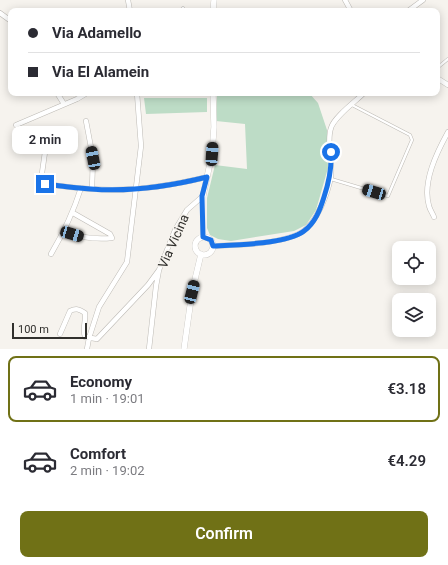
<!DOCTYPE html>
<meta charset="utf-8">
<style>
:root{--surface:#fff;--page:#f2f2f3;--text:#2b2b33;--muted:#7c7c81;--line:#e1e1e2;--accent:#707116}
body{margin:0;font-family:Roboto,sans-serif;background:var(--page);color:var(--text);height:100vh;display:flex;flex-direction:column;font-size:15px;white-space:nowrap}
*{box-sizing:border-box;margin:0}
p{font-size:13px;color:var(--muted)}
.icon{flex:none;width:22px;height:22px;fill:none;stroke:currentColor;stroke-width:2;stroke-linecap:round;stroke-linejoin:round}
.map{position:relative;height:349px;overflow:hidden}
.details{display:flex;flex-direction:column;background:var(--surface);flex:1}
.details>*{flex:none}
.banner{position:absolute;left:8px;top:8px;width:432px;height:88px;border-radius:8px;box-shadow:0 2px 10px #0003;display:grid;align-content:center;height:88px;padding:0 20px;background:var(--surface)}
.tools{position:absolute;left:392px;top:241px;display:grid;gap:8px}
.tools a{display:grid;place-items:center;width:44px;height:44px;border-radius:8px;background:var(--surface);box-shadow:0 2px 10px #0003;font-size:20px}
.scale{position:absolute;left:12px;bottom:10px;width:75px;box-sizing:border-box;padding-left:4px;border:2px solid #31302d;border-top:0;font-size:11px;line-height:14px;white-space:nowrap;color:#31302d;-webkit-text-stroke:3px #f6f3ee;paint-order:stroke}
.end{position:absolute;width:18px;height:18px;margin:-9px;border:5px solid #1a73e8;background:#fff;box-shadow:0 0 0 2px #fff}
.from{border-radius:50%}
.bubble{position:absolute;height:28px;border-radius:8px;background:var(--surface);box-shadow:0 2px 10px #0003;font-size:13px;font-weight:600;line-height:28px;text-align:center}
.car{position:absolute;width:12px;height:24px;margin:-12px -6px;border-radius:5px;box-shadow:0 0 3px 1px #0007;background:linear-gradient(#222 24%,#8ab4d8 0 40%,#222 0 76%,#8ab4d8 0 86%,#222 0)}
.banner b{display:flex;align-items:center;gap:14px;height:38px;font-size:15px}
.banner b+b{border-top:1px solid var(--line)}
.banner i{width:10px;height:10px;background:var(--text)}
ul{padding:7px 0 0;list-style:none}
li{display:flex;align-items:center;gap:12px;height:66px;margin:0 8px 6px;padding:0 12px;border:2px solid transparent;border-radius:8px}
li div{flex:1}
li b{display:block;font-size:15px}
li em{font-style:normal;font-weight:600}
li.on{border-color:var(--accent)}
li>.icon{width:36px;height:36px;stroke-width:1.5}
.primary-button{display:flex;gap:8px;margin-top:auto;padding:8px 20px}
.primary-button a{flex:1;height:46px;border-radius:8px;background:var(--accent);color:#fff;font-size:16px;font-weight:600;line-height:46px;text-align:center}
.map>svg:first-child{display:block}
.green{fill:#bddcc6}
.lines{fill:none;stroke-linecap:round;stroke-linejoin:round}
.service-casing{stroke:#bdbab5;stroke-width:3.5}
.minor-casing{stroke:#bdbab5;stroke-width:5.5}
.tertiary-casing{stroke:#bdbab5;stroke-width:6}
.service{stroke:#fff;stroke-width:2.5}
.minor{stroke:#fff;stroke-width:4.5}
.tertiary{stroke:#fff;stroke-width:5.5}
.route{stroke:#1a73e8;stroke-width:5}
.labels{text-anchor:middle;stroke-width:3;stroke-linejoin:round;paint-order:stroke}
.street-label{font-size:13px;fill:#31302d;stroke:#f6f3ee}
</style>
<div class="map">
<svg width="448" height="349" viewBox="0 0 448 349">
<rect width="100%" height="100%" fill="#f6f3ee"/>
<path class="green" d="M217 93H309L318 103 327 130 328 168 316 210 306 225 294 231 231 241 218 239 210 235 207 228V198L215 165 247 169 245 124 216 121Z
M144 98H207V112L146 114Z"/>
<g class="lines">
<defs>
<path id="service" d="M181 11 183 8
M437 68 448 59
M331 179 388 196 412 140 410 135 352 105"/>
<path id="minor" d="M128 0 130 11
M345 0 351 11
M408 11 423 0
M0 13 11 21
M437 78 448 85
M57 93 64 104
M86 121 93 158 92 189
M16 125 77 99 87 93
M42 134 45 152 41 180 45 184C60 186 76 188 91 189 129 192 170 186 207 177
M434 217C433 214 430 210 429 206 422 182 437 152 448 132
M64 232C79 237 95 240 112 238L110 234 73 213
M213 246C236 245 283 244 302 232 317 223 328 193 331 176 333 161 326 142 331 128 334 117 356 101 364 93
M51 254C64 232 73 213 81 188
M60 334 70 311C76 308 79 309 85 313 86 321 82 329 85 337L97 339 148 285 159 270
M87 349 89 338 99 307 127 262 141 146 137 93
M149 349 156 286 159 270 175 230 187 210 203 196"/>
<path id="tertiary" d="M213 11 214 0
M203 237V196L212 154 214 127 213 93
M195 246a9 9 0 1 1 18 0a9 9 0 1 1-18 0Z
M184 349 192 292 201 254"/>
</defs>
<use href="#service" class="service-casing"/>
<use href="#minor" class="minor-casing"/>
<use href="#tertiary" class="tertiary-casing"/>
<use href="#service" class="service"/>
<use href="#minor" class="minor"/>
<use href="#tertiary" class="tertiary"/>
</g>
<g class="lines">
<path class="route" d="M45 184C60 186 76 188 91 189 128 192 171 186 207 177L202 196 203 237 211 240 213 246C234 245 287 244 304 231 315 223 320 210 324 197 329 182 332 169 331 152"/>
</g>
<g class="labels">
<g class="street-label">
<text transform="translate(173 241) rotate(-66)" y="5">Via Vicina</text>
</g>
</g>
</svg>
<div class="tools">
<a><svg class="icon" aria-label="locate" viewBox="0 0 24 24"><circle cx="12" cy="12" r="6"/><path d="M12 2v4M12 18v4M2 12h4M18 12h4"/></svg></a>
<a><svg class="icon" aria-label="layers" viewBox="0 0 24 24"><path d="M12 4l9 5-9 5-9-5zM3 14l9 5 9-5"/></svg></a>
</div>
<div class="scale">100 m</div>
<i class="end from" style="left:331px;top:152px"></i>
<i class="end" style="left:45px;top:184px"></i>
<div class="bubble" style="left:12px;top:126px;width:66px">2 min</div>
<i class="car" style="left:212px;top:154px;rotate:4deg"></i>
<i class="car" style="left:93px;top:158px;rotate:349deg"></i>
<i class="car" style="left:374px;top:192px;rotate:287deg"></i>
<i class="car" style="left:72px;top:234px;rotate:106deg"></i>
<i class="car" style="left:192px;top:292px;rotate:14deg"></i>
<div class="banner">
<b><i class="from"></i>Via Adamello</b>
<b><i></i>Via El Alamein</b>
</div>
</div>
<section class="details">
<ul>
<li class="on"><svg class="icon" aria-label="car" viewBox="0 0 24 24"><path d="M5 17H2v-5l4-1 3-4h7l3 4 3 1v5h-3M9 17h6M6 11h13"/><circle cx="7" cy="17" r="2"/><circle cx="17" cy="17" r="2"/></svg><div><b>Economy</b><p>1 min · 19:01</p></div><em>€3.18</em></li>
<li><svg class="icon" aria-label="car" viewBox="0 0 24 24"><path d="M5 17H2v-5l4-1 3-4h7l3 4 3 1v5h-3M9 17h6M6 11h13"/><circle cx="7" cy="17" r="2"/><circle cx="17" cy="17" r="2"/></svg><div><b>Comfort</b><p>2 min · 19:02</p></div><em>€4.29</em></li>
</ul>
<div class="primary-button"><a>Confirm</a></div>
</section>
